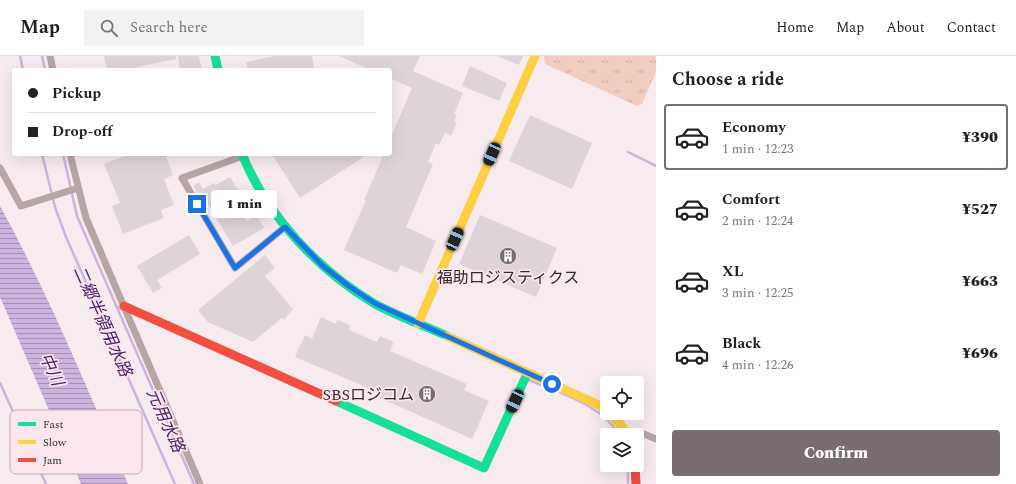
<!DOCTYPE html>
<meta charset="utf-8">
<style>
:root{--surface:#fff;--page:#f2f2f2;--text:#222;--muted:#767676;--line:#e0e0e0;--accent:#7a6d72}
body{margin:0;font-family:Spectral,"Noto Sans JP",serif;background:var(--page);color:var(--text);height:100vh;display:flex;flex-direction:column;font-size:15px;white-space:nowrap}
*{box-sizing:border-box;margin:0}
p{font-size:13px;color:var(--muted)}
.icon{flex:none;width:22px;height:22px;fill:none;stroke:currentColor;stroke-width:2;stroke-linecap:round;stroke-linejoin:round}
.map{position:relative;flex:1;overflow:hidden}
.sheet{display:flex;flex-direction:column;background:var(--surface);width:360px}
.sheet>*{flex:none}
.top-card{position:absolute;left:12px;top:12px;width:380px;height:88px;border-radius:4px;box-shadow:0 4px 16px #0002;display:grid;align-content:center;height:88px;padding:0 16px;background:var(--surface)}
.fabs{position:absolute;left:600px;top:320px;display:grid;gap:8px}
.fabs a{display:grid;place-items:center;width:44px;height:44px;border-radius:4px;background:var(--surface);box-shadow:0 4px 16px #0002;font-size:20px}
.end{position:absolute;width:18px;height:18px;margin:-9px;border:5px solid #1a73e8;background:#fff;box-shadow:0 0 0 2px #fff}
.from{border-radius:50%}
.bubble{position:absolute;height:28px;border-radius:4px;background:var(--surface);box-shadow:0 4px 16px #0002;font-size:13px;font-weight:800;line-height:28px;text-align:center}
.car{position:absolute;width:12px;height:24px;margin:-12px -6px;border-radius:5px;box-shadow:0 0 3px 1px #0007;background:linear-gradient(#222 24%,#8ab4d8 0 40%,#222 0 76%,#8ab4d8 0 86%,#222 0)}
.top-card b{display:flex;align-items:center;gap:14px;height:38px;font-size:15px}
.top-card b+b{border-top:1px solid var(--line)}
.top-card i{width:10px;height:10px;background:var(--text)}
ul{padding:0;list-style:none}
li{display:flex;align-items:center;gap:12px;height:66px;margin:0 8px 6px;padding:0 8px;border:2px solid transparent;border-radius:4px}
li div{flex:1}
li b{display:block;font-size:15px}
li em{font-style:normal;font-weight:800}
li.active{border-color:var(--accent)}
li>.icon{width:36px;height:36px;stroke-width:1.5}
h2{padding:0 16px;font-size:18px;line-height:48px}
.primary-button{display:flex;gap:8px;margin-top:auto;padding:8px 16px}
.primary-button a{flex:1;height:46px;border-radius:4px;background:var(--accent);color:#fff;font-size:16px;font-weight:800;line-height:46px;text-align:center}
header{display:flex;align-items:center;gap:24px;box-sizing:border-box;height:56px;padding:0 20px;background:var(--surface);border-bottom:1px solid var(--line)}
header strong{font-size:19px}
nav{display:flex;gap:22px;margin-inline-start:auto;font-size:14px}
.search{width:280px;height:36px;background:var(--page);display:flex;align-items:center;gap:10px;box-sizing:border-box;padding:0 14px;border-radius:4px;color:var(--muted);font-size:15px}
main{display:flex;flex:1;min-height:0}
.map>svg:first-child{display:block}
.grass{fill:url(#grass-tufts)}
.water{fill:url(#water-rules)}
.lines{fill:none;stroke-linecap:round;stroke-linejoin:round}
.stream{stroke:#ccb4df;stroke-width:2.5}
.building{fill:#dfd4da}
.street{stroke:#b8a6a7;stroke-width:7}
.fast{stroke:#16e098;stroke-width:9}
.slow{stroke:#ffcf43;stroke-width:9}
.jam{stroke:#f24e42;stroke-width:9}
.route{stroke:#1a73e8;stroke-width:5}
.labels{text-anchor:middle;stroke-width:3.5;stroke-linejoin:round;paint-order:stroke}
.poi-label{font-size:16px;fill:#36292e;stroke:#fce6ee}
.water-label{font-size:17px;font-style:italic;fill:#4c266d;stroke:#fce6ee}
.key{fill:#fce6ee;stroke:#c1adb4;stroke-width:1}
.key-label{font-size:11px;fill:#36292e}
</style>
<header>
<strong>Map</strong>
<div class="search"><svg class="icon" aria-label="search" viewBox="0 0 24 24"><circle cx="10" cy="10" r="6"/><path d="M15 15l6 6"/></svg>Search here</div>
<nav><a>Home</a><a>Map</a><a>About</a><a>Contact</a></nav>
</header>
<main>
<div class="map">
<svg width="656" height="428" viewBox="0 0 656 428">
<defs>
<pattern id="grass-tufts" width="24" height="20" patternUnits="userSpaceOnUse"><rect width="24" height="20" fill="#f1cdc2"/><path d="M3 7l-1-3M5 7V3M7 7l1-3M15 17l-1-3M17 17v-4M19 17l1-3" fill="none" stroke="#cfb0a7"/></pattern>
<pattern id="water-rules" width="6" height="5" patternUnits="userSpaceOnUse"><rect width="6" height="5" fill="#ccb4df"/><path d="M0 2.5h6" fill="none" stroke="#a692b5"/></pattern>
</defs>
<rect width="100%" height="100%" fill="#f7ebef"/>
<path class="grass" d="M544 0H656V16L642 48 637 50 545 8Z"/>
<path class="water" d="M0 150C49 239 88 334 128 428H81L0 241Z"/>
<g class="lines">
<path class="stream" d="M20 0 23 14
M42 0 45 14
M628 96 656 110
M42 98 55 151 66 181 175 428
M63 98 77 160 194 428
M116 250 123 254
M529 325V324C559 337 603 349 619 379
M0 327 46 428
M628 428V409"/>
</g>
<path class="building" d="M104 0H176V3L123 14H107Z
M178 0H199L202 14H180Z
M275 0H312L314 14H248L246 6Z
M339 0H420L413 15 463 37 454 58 457 59 454 65 457 66 451 80 445 77 439 89 436 87 428 106 433 108 406 171 436 185 422 218 401 209 397 217 344 194 366 144H364L384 98H390V83L412 32 390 22V14H365L366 12Z
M497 0H523L519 9Z
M470 10 507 27 499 45 462 30Z
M530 59 592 87 572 133 509 105Z
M130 98H157L158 100 165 98 173 119 164 123 174 149 161 154 164 162 123 178 112 150 120 147 104 108Z
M272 98H368L300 142Z
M230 121 245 146 238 150 247 165 256 159 264 172 233 190 202 138 199 140 193 130 199 126 203 133 214 127 216 129Z
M480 159 557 192 536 241 459 208Z
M189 179 200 198 157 224 162 232 153 237 137 210Z
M265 199 275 212 265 220 293 253 284 264 282 262 253 286 208 266 198 254Z
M321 261 336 268 337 264 350 269 349 274 377 286 380 280 394 286 390 295 467 328 464 334 489 345 472 383 380 342 382 338 295 301 305 279 312 283Z"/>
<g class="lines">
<path class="street" d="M50 0 53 14
M70 98 86 162 200 428
M243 100 182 122 235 212 285 171
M0 112 21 150 78 132
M628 378 639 376 656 383"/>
<path class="fast" d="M215 0 218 14
M242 98C267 160 318 214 375 248 397 260 425 270 447 280
M336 345 484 412 527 318"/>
<path class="slow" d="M418 268 535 0
M447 280 588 344 600 350 607 356
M609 357 621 369 628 379"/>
<path class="jam" d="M124 250 336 345
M635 409 636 428"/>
</g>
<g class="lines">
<path class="route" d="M197 148 235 212 285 171 323 210 350 231 376 248 552 328"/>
</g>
<defs>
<symbol id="building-disc" viewBox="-11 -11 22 22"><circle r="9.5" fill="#7a6d72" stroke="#fce6ee"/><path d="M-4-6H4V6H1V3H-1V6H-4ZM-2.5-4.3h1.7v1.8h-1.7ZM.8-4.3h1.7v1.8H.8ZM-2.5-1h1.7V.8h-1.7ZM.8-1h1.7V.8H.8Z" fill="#fff"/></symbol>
</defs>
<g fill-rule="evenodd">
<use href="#building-disc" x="498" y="190" width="20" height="20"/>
<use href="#building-disc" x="417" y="328" width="20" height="20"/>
</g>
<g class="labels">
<g class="poi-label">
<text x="508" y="227">福助ロジスティクス</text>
<text x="414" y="344" text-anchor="end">SBSロジコム</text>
</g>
<g class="water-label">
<text transform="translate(103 265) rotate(66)" y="6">二郷半領用水路</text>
<text transform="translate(52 313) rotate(66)" y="6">中川</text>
<text transform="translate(166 364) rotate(66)" y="6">元用水路</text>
</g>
</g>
<rect x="10" y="354" width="132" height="64" rx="6" class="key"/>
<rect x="18" y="366" width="18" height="4" fill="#16e098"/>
<rect x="18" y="384" width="18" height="4" fill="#ffcf43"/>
<rect x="18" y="402" width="18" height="4" fill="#f24e42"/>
<g class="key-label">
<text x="43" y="372">Fast</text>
<text x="43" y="390">Slow</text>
<text x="43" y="408">Jam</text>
</g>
</svg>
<div class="fabs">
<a><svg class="icon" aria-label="locate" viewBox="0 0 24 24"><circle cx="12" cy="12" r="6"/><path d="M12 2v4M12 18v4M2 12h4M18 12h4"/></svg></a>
<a><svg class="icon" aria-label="layers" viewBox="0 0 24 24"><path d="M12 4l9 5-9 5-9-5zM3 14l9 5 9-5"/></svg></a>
</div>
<i class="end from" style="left:552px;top:328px"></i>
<i class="end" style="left:197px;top:148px"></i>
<div class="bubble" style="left:211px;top:134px;width:66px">1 min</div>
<i class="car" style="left:492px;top:98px;rotate:204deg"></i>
<i class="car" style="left:455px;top:183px;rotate:24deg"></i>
<i class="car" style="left:515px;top:345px;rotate:205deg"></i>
<div class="top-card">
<b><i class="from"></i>Pickup</b>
<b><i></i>Drop-off</b>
</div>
</div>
<section class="sheet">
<h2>Choose a ride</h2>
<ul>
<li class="active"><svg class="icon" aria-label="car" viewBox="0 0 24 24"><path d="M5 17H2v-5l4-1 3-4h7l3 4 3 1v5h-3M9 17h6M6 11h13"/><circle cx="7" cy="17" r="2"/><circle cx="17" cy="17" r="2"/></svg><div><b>Economy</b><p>1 min · 12:23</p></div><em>¥390</em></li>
<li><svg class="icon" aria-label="car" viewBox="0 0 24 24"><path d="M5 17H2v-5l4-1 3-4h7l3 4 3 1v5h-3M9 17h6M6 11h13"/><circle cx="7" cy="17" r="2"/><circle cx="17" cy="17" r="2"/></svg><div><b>Comfort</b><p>2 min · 12:24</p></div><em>¥527</em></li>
<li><svg class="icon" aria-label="car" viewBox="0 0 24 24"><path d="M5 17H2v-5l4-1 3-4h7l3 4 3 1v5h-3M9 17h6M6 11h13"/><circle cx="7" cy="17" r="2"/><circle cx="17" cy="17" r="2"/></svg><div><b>XL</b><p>3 min · 12:25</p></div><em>¥663</em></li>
<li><svg class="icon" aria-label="car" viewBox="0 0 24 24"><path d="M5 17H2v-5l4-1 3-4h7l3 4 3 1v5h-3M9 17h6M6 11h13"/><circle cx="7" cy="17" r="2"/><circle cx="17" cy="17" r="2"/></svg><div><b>Black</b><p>4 min · 12:26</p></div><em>¥696</em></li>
</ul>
<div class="primary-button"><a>Confirm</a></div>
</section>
</main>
